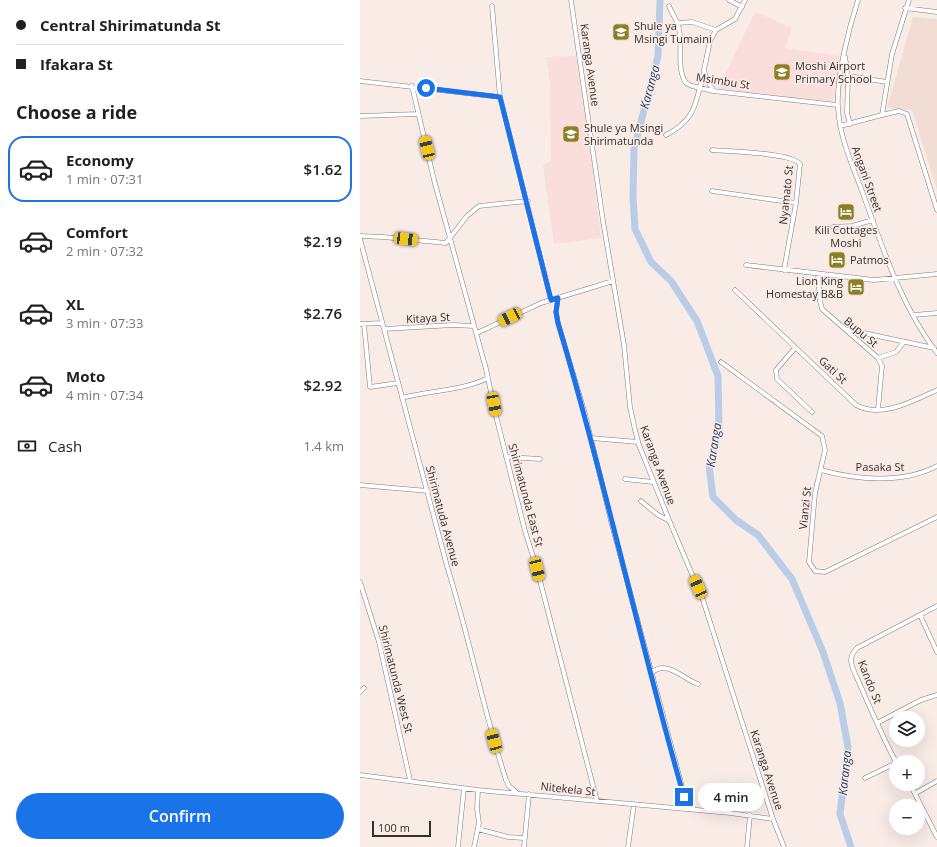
<!DOCTYPE html>
<meta charset="utf-8">
<style>
:root{--surface:#fff;--page:#f6f6f6;--text:#202124;--muted:#757577;--line:#e0e0e0;--accent:#1a73e8}
body{margin:0;font-family:"Open Sans",sans-serif;background:var(--page);color:var(--text);height:100vh;display:flex;flex-direction:column;font-size:15px;white-space:nowrap}
*{box-sizing:border-box;margin:0}
p{font-size:13px;color:var(--muted)}
.icon{flex:none;width:22px;height:22px;fill:none;stroke:currentColor;stroke-width:2;stroke-linecap:round;stroke-linejoin:round}
.map{position:relative;flex:1;overflow:hidden}
.details{display:flex;flex-direction:column;background:var(--surface);width:360px}
.details>*{flex:none}
.banner{display:grid;align-content:center;height:88px;padding:0 16px;background:var(--surface)}
.buttons{position:absolute;left:529px;top:711px;display:grid;gap:8px}
.buttons a{display:grid;place-items:center;width:36px;height:36px;border-radius:50%;background:var(--surface);box-shadow:0 4px 16px #0002;font-size:20px}
.scale{position:absolute;left:12px;bottom:10px;width:59px;box-sizing:border-box;padding-left:4px;border:2px solid #342f2d;border-top:0;font-size:11px;line-height:14px;white-space:nowrap;color:#342f2d;-webkit-text-stroke:3px #f9ece7;paint-order:stroke}
.end{position:absolute;width:18px;height:18px;margin:-9px;border:5px solid #1a73e8;background:#fff;box-shadow:0 0 0 2px #fff}
.from{border-radius:50%}
.bubble{position:absolute;height:28px;border-radius:14px;background:var(--surface);box-shadow:0 4px 16px #0002;font-size:13px;font-weight:600;line-height:28px;text-align:center}
.car{position:absolute;width:12px;height:24px;margin:-12px -6px;border-radius:5px;box-shadow:0 0 3px 1px #0007;background:linear-gradient(#f5c518 24%,#345 0 40%,#f5c518 0 76%,#345 0 86%,#f5c518 0)}
.banner b{display:flex;align-items:center;gap:14px;height:38px;font-size:15px}
.banner b+b{border-top:1px solid var(--line)}
.banner i{width:10px;height:10px;background:var(--text)}
ul{padding:0;list-style:none}
li{display:flex;align-items:center;gap:12px;height:66px;margin:0 8px 6px;padding:0 8px;border:2px solid transparent;border-radius:16px}
li div{flex:1}
li b{display:block;font-size:15px}
li em{font-style:normal;font-weight:600}
li.active{border-color:var(--accent)}
li>.icon{width:36px;height:36px;stroke-width:1.5}
h2{padding:0 16px;font-size:18px;line-height:48px}
.pay{display:flex;align-items:center;gap:10px;height:44px;padding:0 16px;font-size:15px}
.pay p{margin-inline-start:auto}
.action{display:flex;gap:8px;margin-top:auto;padding:8px 16px}
.action a{flex:1;height:46px;border-radius:24px;background:var(--accent);color:#fff;font-size:16px;font-weight:600;line-height:46px;text-align:center}
main{display:flex;flex:1;min-height:0}
.map>svg:first-child{display:block}
.built{fill:#f2ddd5}
.education{fill:#f9dedc}
.lines{fill:none;stroke-linecap:round;stroke-linejoin:round}
.river{stroke:#b9cde6;stroke-width:7}
.minor-casing{stroke:#857a75;stroke-width:5}
.minor{stroke:#fff;stroke-width:4}
.route{stroke:#1a73e8;stroke-width:5}
.labels{text-anchor:middle;stroke-width:3;stroke-linejoin:round;paint-order:stroke}
.poi-label{font-size:11px;fill:#342f2d;stroke:#f9ece7;text-anchor:start}
.street-label{font-size:11px;fill:#342f2d;stroke:#f9ece7}
.water-label{font-size:12px;font-style:italic;fill:#213e61;stroke:#f9ece7}
</style>
<main>
<section class="details">
<div class="banner">
<b><i class="from"></i>Central Shirimatunda St</b>
<b><i></i>Ifakara St</b>
</div>
<h2>Choose a ride</h2>
<ul>
<li class="active"><svg class="icon" aria-label="car" viewBox="0 0 24 24"><path d="M5 17H2v-5l4-1 3-4h7l3 4 3 1v5h-3M9 17h6M6 11h13"/><circle cx="7" cy="17" r="2"/><circle cx="17" cy="17" r="2"/></svg><div><b>Economy</b><p>1 min · 07:31</p></div><em>$1.62</em></li>
<li><svg class="icon" aria-label="car" viewBox="0 0 24 24"><path d="M5 17H2v-5l4-1 3-4h7l3 4 3 1v5h-3M9 17h6M6 11h13"/><circle cx="7" cy="17" r="2"/><circle cx="17" cy="17" r="2"/></svg><div><b>Comfort</b><p>2 min · 07:32</p></div><em>$2.19</em></li>
<li><svg class="icon" aria-label="car" viewBox="0 0 24 24"><path d="M5 17H2v-5l4-1 3-4h7l3 4 3 1v5h-3M9 17h6M6 11h13"/><circle cx="7" cy="17" r="2"/><circle cx="17" cy="17" r="2"/></svg><div><b>XL</b><p>3 min · 07:33</p></div><em>$2.76</em></li>
<li><svg class="icon" aria-label="car" viewBox="0 0 24 24"><path d="M5 17H2v-5l4-1 3-4h7l3 4 3 1v5h-3M9 17h6M6 11h13"/><circle cx="7" cy="17" r="2"/><circle cx="17" cy="17" r="2"/></svg><div><b>Moto</b><p>4 min · 07:34</p></div><em>$2.92</em></li>
</ul>
<div class="pay"><svg class="icon" aria-label="cash" viewBox="0 0 24 24"><path d="M3 7h18v10H3z"/><circle cx="12" cy="12" r="2"/></svg>Cash<p>1.4 km</p></div>
<div class="action"><a>Confirm</a></div>
</section>
<div class="map">
<svg width="577" height="847" viewBox="0 0 577 847">
<rect width="100%" height="100%" fill="#f9ece7"/>
<path class="built" d="M553 17 577 19V190L552 110 527 108Z"/>
<path class="education" d="M395 12 432 28 425 48 481 56 473 102 358 89Z
M216 56 227 122 241 238 194 244 183 165 191 161 190 84 186 57Z"/>
<g class="lines">
<path class="river" d="M300 0 298 56 274 149 273 196 275 229 291 262 311 281 337 321 358 376 359 430 349 466 353 497 376 520 398 535 432 579 463 652 480 703 488 747 480 814 491 847"/>
<defs>
<path id="minor" d="M211 0 243 221 264 345 270 407 275 430 279 445 309 520 343 600 413 819 424 847
M369 0 382 7
M498 0C489 28 476 78 478 107 479 136 492 164 502 191 522 246 541 306 577 353
M132 6 140 97 191 300
M309 6C312 14 318 21 319 29 323 46 316 69 326 83L332 86 353 91 477 105
M545 8 577 12
M318 23 332 22 356 30
M485 57 488 76 487 113 490 124
M488 76 527 82
M0 81 140 97
M52 86 74 180 126 369 136 416 165 531 177 569 237 801
M353 90 346 78 344 70 350 41 356 30 375 19 385 0
M522 115 539 111 547 114 577 210
M0 116 58 114
M480 126 522 115 532 54 549 0
M306 135C337 119 335 103 344 72
M352 150C368 151 433 153 440 164L436 203 424 270
M352 191 436 203
M473 227 492 226 513 220
M0 236 23 237 86 243 107 216 119 206 168 201
M0 239 87 566C109 636 123 709 146 780L149 786 156 792
M386 265 514 280 577 274
M458 274 460 301 462 309 518 358 522 366 518 409
M375 290 496 405C521 419 553 401 577 390
M198 298 196 312 198 323 225 414 251 521 328 809
M554 315 577 313
M0 324 22 323
M4 324 10 387 38 383
M24 329 93 325 114 326
M485 329 574 348
M117 333 181 303 253 281
M435 348 416 370 417 379 452 412
M518 358 536 352 543 343
M361 362 462 436 465 450 455 493 449 562 455 571 465 572 577 517
M42 398C70 390 102 391 128 378
M231 438 278 442
M146 457 180 459
M461 470C497 480 543 484 577 466
M265 479 293 482
M0 485 68 491
M281 501 298 515 308 520
M0 582 19 642 50 780
M560 615 577 652
M291 673C307 659 323 679 338 684
M0 692 4 688
M517 723 561 700 577 695
M536 762C523 738 512 712 501 687 498 679 492 670 491 661 491 655 493 652 497 648L577 606
M0 775 118 790 370 813 413 819
M505 778 536 763
M550 784 577 837
M556 793 577 781
M118 829 148 837 164 838
M98 847 104 788
M114 847 119 823 117 809 118 790
M164 847 169 794
M268 847 274 804
M387 847 390 815"/>
</defs>
<use href="#minor" class="minor-casing"/>
<use href="#minor" class="minor"/>
</g>
<g class="lines">
<path class="route" d="M66 88 140 97 191 300 198 298 196 312 198 323C245 479 279 640 324 797"/>
</g>
<defs>
<symbol id="school-square" viewBox="-11 -11 22 22"><rect x="-9" y="-9" width="18" height="18" rx="4" fill="#8e7e24" stroke="#f9ece7"/><path d="M0-5L7-2L0 1L-7-2ZM-4 1L0 2.5L4 1V4Q0 6-4 4Z" fill="#fff"/></symbol>
<symbol id="hotel-square" viewBox="-11 -11 22 22"><rect x="-9" y="-9" width="18" height="18" rx="4" fill="#8e7e24" stroke="#f9ece7"/><path d="M-6-4.5h1.5V1H6V5H4.5V3h-9V5H-6ZM-4 0a1.8 1.8 0 1 1 3.6 0ZM.5 0V-2.5h3Q6-2.5 6 0Z" fill="#fff"/></symbol>
</defs>
<g fill-rule="evenodd">
<use href="#school-square" x="251" y="22" width="20" height="20"/>
<use href="#school-square" x="412" y="62" width="20" height="20"/>
<use href="#school-square" x="201" y="124" width="20" height="20"/>
<use href="#hotel-square" x="476" y="202" width="20" height="20"/>
<use href="#hotel-square" x="467" y="250" width="20" height="20"/>
<use href="#hotel-square" x="486" y="277" width="20" height="20"/>
</g>
<g class="labels">
<g class="poi-label">
<text x="274" y="30">Shule ya<tspan x="274" dy="13">Msingi Tumaini</tspan></text>
<text x="435" y="70">Moshi Airport<tspan x="435" dy="13">Primary School</tspan></text>
<text x="224" y="132">Shule ya Msingi<tspan x="224" dy="13">Shirimatunda</tspan></text>
<text x="486" y="234" text-anchor="middle">Kili Cottages<tspan x="486" dy="13">Moshi</tspan></text>
<text x="490" y="264">Patmos</text>
<text x="483" y="285" text-anchor="end">Lion King<tspan x="483" dy="13">Homestay B&amp;B</tspan></text>
</g>
<g class="street-label">
<text transform="translate(230 65) rotate(82)" y="4">Karanga Avenue</text>
<text transform="translate(363 81) rotate(9)" y="4">Msimbu St</text>
<text transform="translate(507 179) rotate(70)" y="4">Angani Street</text>
<text transform="translate(426 195) rotate(-84)" y="4">Nyamato St</text>
<text transform="translate(68 318) rotate(-3)" y="4">Kitaya St</text>
<text transform="translate(501 332) rotate(40)" y="4">Bupu St</text>
<text transform="translate(473 370) rotate(43)" y="4">Gati St</text>
<text transform="translate(298 465) rotate(70)" y="4">Karanga Avenue</text>
<text x="520" y="471">Pasaka St</text>
<text transform="translate(166 495) rotate(75)" y="4">Shirimatunda East St</text>
<text transform="translate(445 508) rotate(-84)" y="4">Vianzi St</text>
<text transform="translate(83 516) rotate(75)" y="4">Shirimatuda Avenue</text>
<text transform="translate(36 679) rotate(76)" y="4">Shirimatunda West St</text>
<text transform="translate(510 682) rotate(68)" y="4">Kando St</text>
<text transform="translate(407 770) rotate(72)" y="4">Karanga Avenue</text>
<text transform="translate(208 789) rotate(6)" y="4">Nitekela St</text>
</g>
<g class="water-label">
<text transform="translate(290 87) rotate(-75)" y="4">Karanga</text>
<text transform="translate(354 445) rotate(-81)" y="4">Karanga</text>
<text transform="translate(485 773) rotate(-84)" y="4">Karanga</text>
</g>
</g>
</svg>
<div class="buttons">
<a><svg class="icon" aria-label="layers" viewBox="0 0 24 24"><path d="M12 4l9 5-9 5-9-5zM3 14l9 5 9-5"/></svg></a>
<a>+</a>
<a>−</a>
</div>
<div class="scale">100 m</div>
<i class="end from" style="left:66px;top:88px"></i>
<i class="end" style="left:324px;top:797px"></i>
<div class="bubble" style="left:338px;top:783px;width:66px">4 min</div>
<i class="car" style="left:67px;top:148px;rotate:346deg"></i>
<i class="car" style="left:46px;top:239px;rotate:97deg"></i>
<i class="car" style="left:150px;top:317px;rotate:244deg"></i>
<i class="car" style="left:134px;top:404px;rotate:169deg"></i>
<i class="car" style="left:177px;top:569px;rotate:166deg"></i>
<i class="car" style="left:338px;top:587px;rotate:336deg"></i>
<i class="car" style="left:134px;top:741px;rotate:345deg"></i>
</div>
</main>
